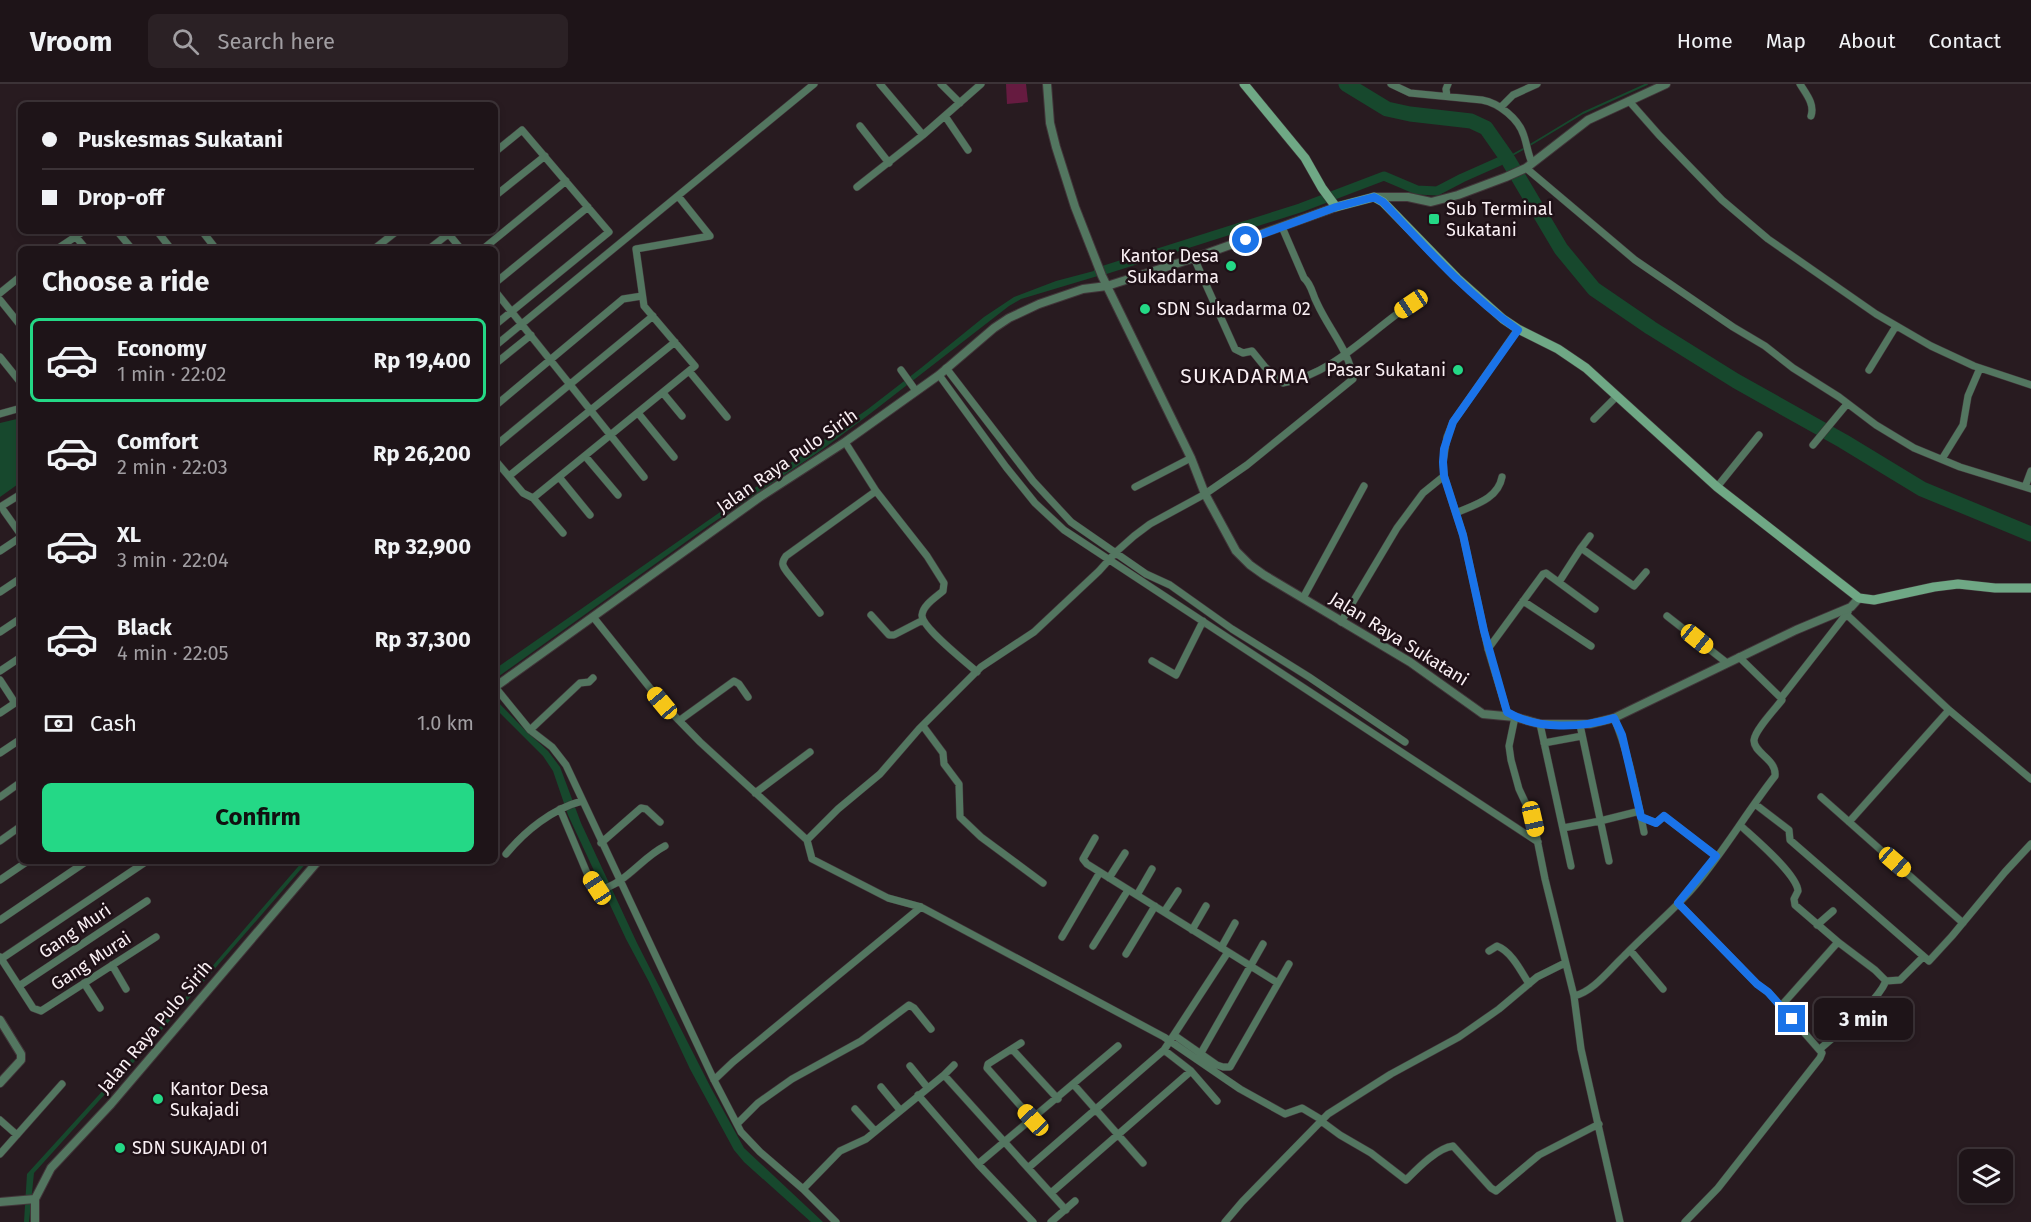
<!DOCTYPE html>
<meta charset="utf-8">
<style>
:root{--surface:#1e1418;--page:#2b2125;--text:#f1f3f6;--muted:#a19ea2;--line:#3c3337;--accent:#24d886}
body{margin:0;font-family:"Fira Sans",sans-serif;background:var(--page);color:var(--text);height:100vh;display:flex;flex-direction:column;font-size:22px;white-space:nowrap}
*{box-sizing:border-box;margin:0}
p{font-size:20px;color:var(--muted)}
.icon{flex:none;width:33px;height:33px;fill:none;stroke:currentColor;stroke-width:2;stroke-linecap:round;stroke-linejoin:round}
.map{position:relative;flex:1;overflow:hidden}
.side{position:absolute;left:18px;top:162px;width:480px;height:618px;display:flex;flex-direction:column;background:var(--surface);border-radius:9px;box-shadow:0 3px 9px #0003,0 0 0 2px var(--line)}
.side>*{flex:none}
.hud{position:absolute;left:18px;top:18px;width:480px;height:132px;border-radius:9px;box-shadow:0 3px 9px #0003,0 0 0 2px var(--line);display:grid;align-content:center;height:132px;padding:0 24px;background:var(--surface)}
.tools{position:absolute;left:1959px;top:1065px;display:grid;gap:12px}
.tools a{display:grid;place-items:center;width:54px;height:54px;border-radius:9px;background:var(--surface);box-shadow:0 3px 9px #0003,0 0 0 2px var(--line);font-size:30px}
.end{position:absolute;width:27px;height:27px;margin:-14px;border:8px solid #1a73e8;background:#fff;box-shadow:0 0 0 3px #fff}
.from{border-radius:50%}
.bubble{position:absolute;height:42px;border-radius:9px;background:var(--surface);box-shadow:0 3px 9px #0003,0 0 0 2px var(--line);font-size:20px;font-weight:700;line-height:42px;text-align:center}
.car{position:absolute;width:18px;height:36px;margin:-18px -9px;border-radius:8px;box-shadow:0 0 4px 2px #0007;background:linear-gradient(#f5c518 24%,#345 0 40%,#f5c518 0 76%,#345 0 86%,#f5c518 0)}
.hud b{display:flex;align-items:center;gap:21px;height:57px;font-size:22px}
.hud b+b{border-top:2px solid var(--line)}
.hud i{width:15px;height:15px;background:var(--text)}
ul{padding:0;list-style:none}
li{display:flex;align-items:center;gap:18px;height:84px;margin:0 12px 9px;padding:0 12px;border:3px solid transparent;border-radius:9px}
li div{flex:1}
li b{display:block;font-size:22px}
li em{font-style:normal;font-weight:700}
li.active{border-color:var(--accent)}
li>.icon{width:54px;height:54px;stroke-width:1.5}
h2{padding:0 24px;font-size:27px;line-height:72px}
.pay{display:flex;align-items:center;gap:15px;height:66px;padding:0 24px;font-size:22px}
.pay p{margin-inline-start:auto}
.action{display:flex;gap:12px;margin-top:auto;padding:12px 24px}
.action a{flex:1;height:69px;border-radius:9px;background:var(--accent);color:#111;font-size:24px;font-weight:700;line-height:69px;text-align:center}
header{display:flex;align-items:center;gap:36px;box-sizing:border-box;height:84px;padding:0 30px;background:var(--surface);border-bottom:2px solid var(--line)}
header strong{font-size:28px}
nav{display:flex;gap:33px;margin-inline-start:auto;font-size:21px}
.search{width:420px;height:54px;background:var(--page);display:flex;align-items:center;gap:15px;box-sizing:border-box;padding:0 21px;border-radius:9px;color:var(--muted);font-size:22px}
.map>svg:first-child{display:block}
.pitch{fill:#661b40}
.water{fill:#17482d}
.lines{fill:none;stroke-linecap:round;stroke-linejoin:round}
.stream{stroke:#17482d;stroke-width:2}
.canal{stroke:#17482d;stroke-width:9}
.river{stroke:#17482d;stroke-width:15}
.minor-casing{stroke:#413539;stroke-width:8}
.tertiary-casing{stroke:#413539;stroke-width:10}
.secondary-casing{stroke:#413539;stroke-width:10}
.minor{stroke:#537660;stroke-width:7}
.tertiary{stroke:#537660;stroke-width:8}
.secondary{stroke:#6fa885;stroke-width:9}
.route{stroke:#1a73e8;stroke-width:8}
.poi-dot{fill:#24d886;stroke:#1f1117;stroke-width:2}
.labels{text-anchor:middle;stroke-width:5;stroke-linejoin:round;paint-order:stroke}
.poi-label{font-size:18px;fill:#faf0f4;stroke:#1f1117;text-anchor:start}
.street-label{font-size:18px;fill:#faf0f4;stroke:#1f1117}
.quarter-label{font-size:21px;letter-spacing:1.5px;fill:#faf0f4;stroke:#1f1117}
</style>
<header>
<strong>Vroom</strong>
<div class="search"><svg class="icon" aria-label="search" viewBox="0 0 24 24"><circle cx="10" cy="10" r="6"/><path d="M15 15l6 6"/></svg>Search here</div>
<nav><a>Home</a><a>Map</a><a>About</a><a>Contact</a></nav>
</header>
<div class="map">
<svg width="2031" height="1138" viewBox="0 0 2031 1138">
<rect width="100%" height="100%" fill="#281b20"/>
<path class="pitch" d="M1006 0H1026L1028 18 1007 20Z"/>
<path class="water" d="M1109 183 1111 188 1021 215 1009 222 871 329 823 365 708 442 495 595V585L868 325 921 284 984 233 1014 213 1056 197Z
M21 334V398L0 413V339Z
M495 615 523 644 548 667 560 683 581 739 637 859 711 1004 744 1064 823 1138H811L744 1078 734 1066 690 985 649 898 626 855 568 731 553 687 543 672 495 624Z
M303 777H308L134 978 34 1089 29 1138H24L27 1090 147 958Z"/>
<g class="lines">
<path class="stream" d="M1530 61 1583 29 1647 0
M1507 74 1525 64"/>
<path class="canal" d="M1098 188 1300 124 1384 92 1417 106 1437 107 1462 94 1507 74"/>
<path class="river" d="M1346 0 1387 25 1410 30 1471 37 1486 44 1507 74 1561 165 1594 205 1651 244 1736 297 1843 357 1922 405 2031 450"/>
<defs>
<path id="minor" d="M880 0 923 51
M941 0 960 19
M1391 0 1410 9 1482 16C1499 19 1519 35 1524 52 1527 61 1528 70 1532 79
M1800 0C1806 10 1815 20 1811 32
M1447 12 1446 5 1448 0
M1629 17 1659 51 1722 116 1768 155 1876 230 1931 262 1974 282 2031 301
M1501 23 1513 11 1537 0
M945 32 968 66
M860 42 889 79
M495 68 522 46 609 148 495 241
M1526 84 1635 176 1733 243 1765 262 1793 284 1839 313 1876 341 1914 364 1960 383 2031 405
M857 103 923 51 981 0
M495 112 545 72
M117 147 132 165
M157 147 171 165
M202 147 216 165
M447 148 461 165
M76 153 86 165
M57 165 84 147
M374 165 397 147
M429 165 452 147
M483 165 566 97
M1194 174 1235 265 1243 269 1252 267 1265 283 1283 299C1334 290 1370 247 1411 220
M495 199 588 123
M495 207 644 393
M0 209 21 192
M0 216 21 242
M1518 245 1453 338 1447 353 1443 378 1444 392 1463 451 1488 565 1507 628 1515 633 1509 662 1511 676 1519 705 1533 735 1545 795 1574 912 1581 965 1620 1138
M495 262 814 0
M0 273 21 299
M495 280 531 251
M946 284 1033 397 1071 438 1146 490 1170 501 1232 545 1309 593 1405 658
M901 286 916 307
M1869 286 1896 242
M689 287 727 333
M939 291 1006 383 1035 419 1064 446 1538 758
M663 309 682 332
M495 322 623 215 642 212
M638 329 674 373
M0 330 21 324
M1594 335 1616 313
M845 358 876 407 927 472 944 499 943 507C936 513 923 521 922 531 921 543 967 579 977 588
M1813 361 1847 320
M495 362 653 232
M585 372 618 411
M1942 375 1963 341 1968 312 1980 284
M495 376 523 409 533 414 563 449
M509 392 675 258
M559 393 590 431
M1135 403 1191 374
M1717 403 1759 351
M2025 403 2031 387
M533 414 695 282 644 222 636 165 710 152 678 112
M0 423 21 410
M4 427 21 451
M1456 429C1474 421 1498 415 1502 393
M1581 464 1590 452
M0 467 21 453
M1559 498 1581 464 1634 502 1646 488
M0 508 21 494
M1303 514 1364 402
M1523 517 1591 562
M820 529 787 488C782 481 781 479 786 472L876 407
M1846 530 1949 626 2031 695
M871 531 889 551H894L923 536
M1667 532 1727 579
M594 534 662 619 700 658 807 756 812 775 888 814 921 823 1164 953 1240 1005 1285 1030 1302 1024 1322 1036
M1341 538 1397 444 1423 409 1444 392
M0 548 21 534
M1488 565 1543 490 1546 489 1595 525
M1152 577 1176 591 1203 537
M0 587 21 573
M0 596 15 619
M495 603 530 646 552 663 566 681 714 996 741 1048 760 1068 803 1105 836 1138
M1781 614 1848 528
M0 629 21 615
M1614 634C1629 670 1636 709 1644 748
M680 636 734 597 739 600 748 613
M1540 640 1571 782
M1580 641 1609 777
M923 642 943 669 944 680 959 700 960 733 981 753 1043 799
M530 646 580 599 589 598 593 594
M1544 659 1582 652
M0 669 21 655
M755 709 810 668
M0 713 21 698
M1821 713 1963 839
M1755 720 1789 746 1790 756 1929 877 1952 852 2005 788 2031 760
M560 725 587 789 599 806C626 800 641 774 665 762
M1641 733 1656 739 1664 732 1716 772
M1849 738 1949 626
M1741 742C1754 754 1797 790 1798 807L1794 815 1795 821 1838 858 1781 922
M1563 744 1600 737 1640 727
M1095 754 1083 775 1087 780 1278 899
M807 756 838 725 880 690 919 645 981 583 1034 548 1099 487 1116 468 1134 452 1150 440 1205 410 1247 381 1353 295C1350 268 1328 244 1317 219 1312 210 1312 201 1304 194L1282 143
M0 757 21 742
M601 759 641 724 646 725 660 738
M506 770C525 747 552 725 582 717
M1109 794 1125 769
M0 796 28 777
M1137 811 1152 785
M1678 819 1757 900 1768 908 1781 922 1822 969 1820 974 1718 1104 1685 1138
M1164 828 1178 807
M0 836 87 777
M1817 841 1833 827
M1192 846 1206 822
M1062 853 1100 788
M1093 862 1128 806
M1221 864 1235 839
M1630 866 1663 905
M1489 867 1497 862C1511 867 1521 887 1529 900
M1126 870 1155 822
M0 873 33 924 41 927 156 853
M1 875 147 777
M112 881 126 905
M1886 897 1900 896 1923 873
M84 899 100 924
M19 902 147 817
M1574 912C1593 908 1610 885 1624 872 1646 849 1672 828 1693 804 1723 769 1746 729 1775 692 1777 675 1753 669 1754 656 1755 646 1775 625 1782 616L1781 614 1739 573
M1174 951 1217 981 1223 983H1230L1289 880
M1021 959 988 980 987 984 1033 1036
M1012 965 1058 1015
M1820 965C1839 948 1876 920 1886 897L1875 886 1838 858
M1164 966 1191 987 1217 1017
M1201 969 1263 860
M910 982 927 1003
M944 991 1066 1126
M714 996 733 978 921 823
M1074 1001 1143 1079
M881 1003 900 1026
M918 1011 978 1080 1033 1138
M855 1025 875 1047
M0 1036 17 1051
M1321 1037 1340 1051 1371 1069 1406 1096C1417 1085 1437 1064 1453 1062L1491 1104 1496 1107 1539 1071 1599 1040
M737 1040 758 1019 792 995 861 957 909 921 914 924 931 945
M0 1070 62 1000
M978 1080 1118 962
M1028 1084 1164 966 1228 868
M803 1105 840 1067 866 1055 944 991 954 981
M1051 1109 1191 987
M1051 1138 1075 1117
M1225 1138 1242 1118 1328 1030 1391 990 1459 953 1499 925 1537 893 1565 879"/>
<path id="tertiary" d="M1047 0 1050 39 1056 63 1075 123 1102 192 1191 374 1205 410 1236 467 1250 481 1264 491 1410 578 1483 630 1515 633 1540 640H1590L1614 634 1796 546 1851 523 1859 514
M1374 113H1408L1431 118 1458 111 1506 93 1526 84 1588 36 1666 0
M495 603 760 413 845 358 939 291 994 244 1009 234 1039 220 1083 205 1107 202 1194 174 1336 123
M0 936 21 970V976L0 999
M0 1118 35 1115
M35 1138V1115L51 1084 111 1020 318 777"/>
<path id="secondary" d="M1244 0 1305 74 1322 104 1336 123 1374 113 1383 118 1457 194 1503 235 1518 245 1558 265 1586 284 1717 403 1859 514 1874 516 1934 503 1958 500 1995 504H2031"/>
</defs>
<use href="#minor" class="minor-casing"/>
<use href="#tertiary" class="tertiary-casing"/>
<use href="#secondary" class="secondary-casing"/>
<use href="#minor" class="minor"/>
<use href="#tertiary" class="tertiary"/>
<use href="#secondary" class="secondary"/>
</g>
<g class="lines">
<path class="route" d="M1246 156 1336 123 1374 113 1383 118C1425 163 1468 211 1518 246L1453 338 1444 365 1443 378 1444 392 1463 451 1484 547 1507 628C1537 646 1581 644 1614 634L1622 651 1641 733 1656 739 1664 732 1716 772 1678 819 1757 900 1768 908 1792 935"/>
</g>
<g class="poi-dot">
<rect x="1428" y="129" width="12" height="12" rx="3"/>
<circle cx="1231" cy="182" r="6"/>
<circle cx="1145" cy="225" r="6"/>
<circle cx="1458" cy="286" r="6"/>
<circle cx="158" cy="1015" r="6"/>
<circle cx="120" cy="1064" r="6"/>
</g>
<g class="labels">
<g class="poi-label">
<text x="1446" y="131">Sub Terminal<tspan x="1446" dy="21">Sukatani</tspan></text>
<text x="1219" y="178" text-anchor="end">Kantor Desa<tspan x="1219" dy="21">Sukadarma</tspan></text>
<text x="1157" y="231">SDN Sukadarma 02</text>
<text x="1446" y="292" text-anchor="end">Pasar Sukatani</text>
<text x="170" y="1011">Kantor Desa<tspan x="170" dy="21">Sukajadi</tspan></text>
<text x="132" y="1070">SDN SUKAJADI 01</text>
</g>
<g class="street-label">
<text transform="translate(787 377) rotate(-35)" y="6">Jalan Raya Pulo Sirih</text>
<text transform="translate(1399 555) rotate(32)" y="6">Jalan Raya Sukatani</text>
<text transform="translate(75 847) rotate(-34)" y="6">Gang Muri</text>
<text transform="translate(91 877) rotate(-33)" y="6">Gang Murai</text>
<text transform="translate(155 943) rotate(-50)" y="6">Jalan Raya Pulo Sirih</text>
</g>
<g class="quarter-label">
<text x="1245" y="299">SUKADARMA</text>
</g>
</g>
</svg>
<div class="tools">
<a><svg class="icon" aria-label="layers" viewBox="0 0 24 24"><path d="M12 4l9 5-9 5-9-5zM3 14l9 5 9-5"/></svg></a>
</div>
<i class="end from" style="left:1246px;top:156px"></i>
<i class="end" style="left:1792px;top:935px"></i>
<div class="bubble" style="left:1814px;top:914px;width:99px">3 min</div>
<i class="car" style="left:1411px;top:220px;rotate:236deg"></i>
<i class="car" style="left:1697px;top:555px;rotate:129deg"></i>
<i class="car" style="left:662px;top:619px;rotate:320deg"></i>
<i class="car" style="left:1533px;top:735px;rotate:167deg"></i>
<i class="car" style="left:1895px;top:778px;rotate:131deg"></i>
<i class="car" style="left:597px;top:804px;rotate:327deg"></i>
<i class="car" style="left:1033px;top:1036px;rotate:317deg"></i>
<div class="hud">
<b><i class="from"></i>Puskesmas Sukatani</b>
<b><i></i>Drop-off</b>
</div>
<section class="side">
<h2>Choose a ride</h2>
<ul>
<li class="active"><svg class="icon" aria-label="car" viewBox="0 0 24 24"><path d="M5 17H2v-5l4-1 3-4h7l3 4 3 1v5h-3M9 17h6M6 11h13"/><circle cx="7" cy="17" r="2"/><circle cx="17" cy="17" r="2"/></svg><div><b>Economy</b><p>1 min · 22:02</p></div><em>Rp 19,400</em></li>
<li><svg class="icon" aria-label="car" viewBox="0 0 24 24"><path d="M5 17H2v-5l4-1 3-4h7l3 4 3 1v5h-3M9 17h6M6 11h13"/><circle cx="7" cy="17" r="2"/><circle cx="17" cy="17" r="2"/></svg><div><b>Comfort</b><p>2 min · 22:03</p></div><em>Rp 26,200</em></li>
<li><svg class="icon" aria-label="car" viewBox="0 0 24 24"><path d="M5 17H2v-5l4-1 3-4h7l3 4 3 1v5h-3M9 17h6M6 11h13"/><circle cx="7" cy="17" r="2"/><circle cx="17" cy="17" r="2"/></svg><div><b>XL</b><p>3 min · 22:04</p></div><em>Rp 32,900</em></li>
<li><svg class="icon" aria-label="car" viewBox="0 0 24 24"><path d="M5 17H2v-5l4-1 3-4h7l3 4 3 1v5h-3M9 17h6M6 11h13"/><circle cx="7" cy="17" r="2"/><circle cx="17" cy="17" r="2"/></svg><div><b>Black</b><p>4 min · 22:05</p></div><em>Rp 37,300</em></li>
</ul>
<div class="pay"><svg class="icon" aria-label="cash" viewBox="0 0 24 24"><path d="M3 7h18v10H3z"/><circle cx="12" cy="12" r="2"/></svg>Cash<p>1.0 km</p></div>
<div class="action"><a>Confirm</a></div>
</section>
</div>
